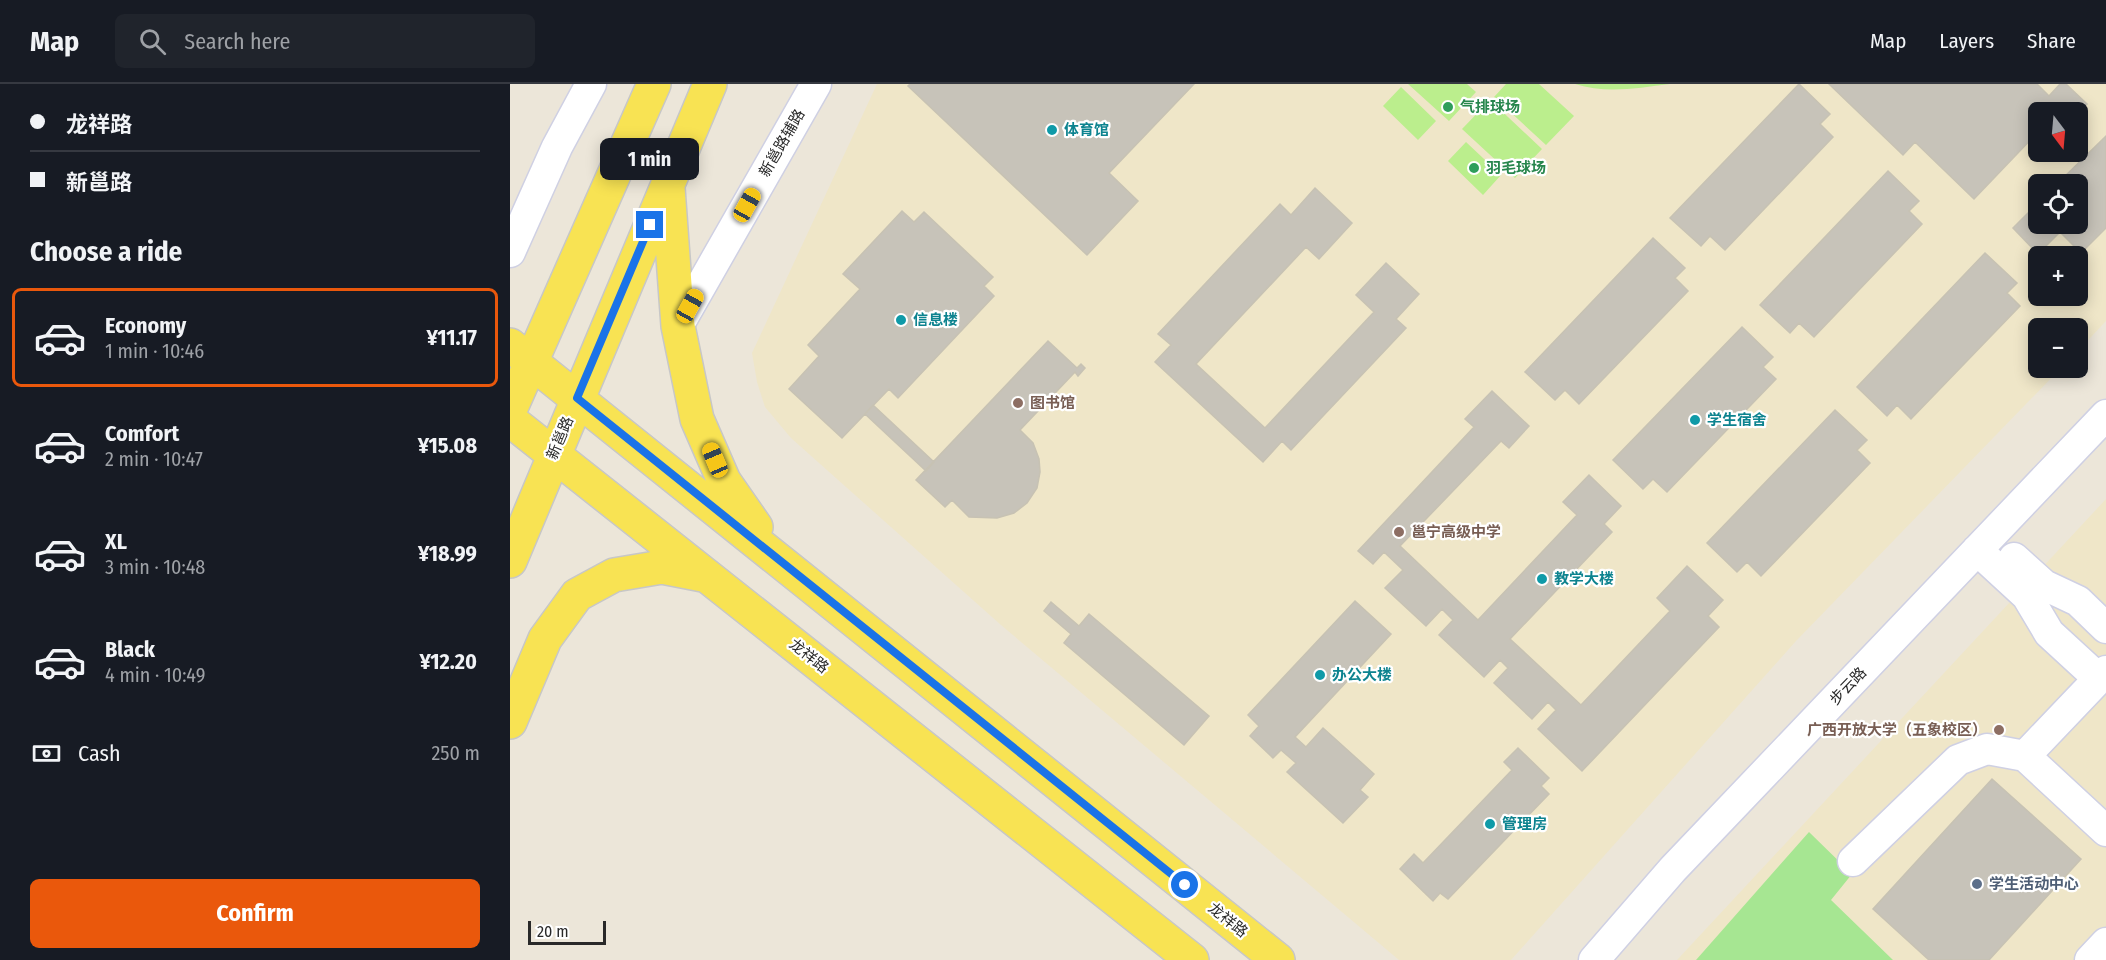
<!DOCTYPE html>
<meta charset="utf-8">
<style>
:root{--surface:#171b24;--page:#20242c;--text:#f1f3f6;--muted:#9ea1a6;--line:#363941;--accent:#ea580c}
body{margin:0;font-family:"Fira Sans Condensed","Noto Sans SC",sans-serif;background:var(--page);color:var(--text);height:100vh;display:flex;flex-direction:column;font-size:22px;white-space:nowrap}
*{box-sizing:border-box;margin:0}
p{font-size:20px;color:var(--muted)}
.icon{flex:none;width:33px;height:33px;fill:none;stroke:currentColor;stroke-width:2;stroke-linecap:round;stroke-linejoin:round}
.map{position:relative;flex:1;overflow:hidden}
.sheet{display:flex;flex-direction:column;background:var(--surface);width:510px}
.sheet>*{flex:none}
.banner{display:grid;align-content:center;height:132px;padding:0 30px;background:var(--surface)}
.needle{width:39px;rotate:164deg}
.buttons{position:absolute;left:1518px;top:18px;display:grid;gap:12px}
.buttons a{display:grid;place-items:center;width:60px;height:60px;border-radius:9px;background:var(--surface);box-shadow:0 3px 15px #0003;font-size:30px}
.scale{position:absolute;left:18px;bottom:15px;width:78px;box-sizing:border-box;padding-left:6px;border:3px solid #292929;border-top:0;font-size:16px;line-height:21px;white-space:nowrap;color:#292929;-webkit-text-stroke:4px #fff;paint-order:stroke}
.end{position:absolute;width:27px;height:27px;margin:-14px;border:8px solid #1a73e8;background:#fff;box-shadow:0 0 0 3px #fff}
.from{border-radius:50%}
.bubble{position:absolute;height:42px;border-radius:9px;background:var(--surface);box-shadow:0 3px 15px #0003;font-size:20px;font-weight:700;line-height:42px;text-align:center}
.car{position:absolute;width:18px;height:36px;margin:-18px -9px;border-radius:8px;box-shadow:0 0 4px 2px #0007;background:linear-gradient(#f5c518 24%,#345 0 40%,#f5c518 0 76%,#345 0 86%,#f5c518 0)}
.banner b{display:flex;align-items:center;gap:21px;height:57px;font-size:22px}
.banner b+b{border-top:2px solid var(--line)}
.banner i{width:15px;height:15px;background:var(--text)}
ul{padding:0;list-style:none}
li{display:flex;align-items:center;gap:18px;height:99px;margin:0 12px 9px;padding:0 18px;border:3px solid transparent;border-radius:9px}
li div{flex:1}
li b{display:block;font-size:22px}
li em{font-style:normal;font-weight:700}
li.selected{border-color:var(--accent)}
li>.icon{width:54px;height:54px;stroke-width:1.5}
h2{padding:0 30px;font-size:27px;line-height:72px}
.pay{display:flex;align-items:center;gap:15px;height:66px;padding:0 30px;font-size:22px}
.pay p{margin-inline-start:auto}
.button{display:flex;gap:12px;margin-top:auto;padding:12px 30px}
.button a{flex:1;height:69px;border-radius:9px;background:var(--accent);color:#fff;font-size:24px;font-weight:700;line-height:69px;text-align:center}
header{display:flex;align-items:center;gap:36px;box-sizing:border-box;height:84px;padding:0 30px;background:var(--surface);border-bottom:2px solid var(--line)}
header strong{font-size:28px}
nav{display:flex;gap:33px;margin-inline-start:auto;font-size:21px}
.search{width:420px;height:54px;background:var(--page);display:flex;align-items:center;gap:15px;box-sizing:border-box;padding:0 21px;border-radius:9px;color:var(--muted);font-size:22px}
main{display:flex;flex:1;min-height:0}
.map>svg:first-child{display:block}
.education{fill:#efe6c8;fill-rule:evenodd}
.green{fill:#a6e692}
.pitch{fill:#bbee8d}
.building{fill:#c7c3b9;stroke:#c7c2b3;stroke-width:1.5}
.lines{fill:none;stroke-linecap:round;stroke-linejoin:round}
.minor-casing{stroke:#cfd0e3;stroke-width:33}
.major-casing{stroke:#c7c7c7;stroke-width:36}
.minor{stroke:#fff;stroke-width:30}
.major{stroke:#f8e353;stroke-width:33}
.route{stroke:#1a73e8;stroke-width:8}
.leisure-dot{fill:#2e9e5b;stroke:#fff;stroke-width:2}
.culture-dot{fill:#0f9aa8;stroke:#fff;stroke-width:2}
.education-dot{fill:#8d6e63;stroke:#fff;stroke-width:2}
.service-dot{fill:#5c6f8a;stroke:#fff;stroke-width:2}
.labels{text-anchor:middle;stroke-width:4.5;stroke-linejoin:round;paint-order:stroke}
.leisure-label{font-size:15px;font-weight:bold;fill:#27864d;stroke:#fff;text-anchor:start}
.culture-label{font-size:15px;font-weight:bold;fill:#0d838f;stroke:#fff;text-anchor:start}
.street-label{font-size:15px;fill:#292929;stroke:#fff}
.education-label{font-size:15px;font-weight:bold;fill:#785e54;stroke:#fff;text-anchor:start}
.service-label{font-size:15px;font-weight:bold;fill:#4e5e75;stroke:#fff;text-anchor:start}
</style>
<header>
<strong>Map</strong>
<div class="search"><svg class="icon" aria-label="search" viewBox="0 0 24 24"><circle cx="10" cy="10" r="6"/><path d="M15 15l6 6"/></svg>Search here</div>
<nav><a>Map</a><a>Layers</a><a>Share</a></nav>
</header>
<main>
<section class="sheet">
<div class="banner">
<b><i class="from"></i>龙祥路</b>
<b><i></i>新邕路</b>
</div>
<h2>Choose a ride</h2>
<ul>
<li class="selected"><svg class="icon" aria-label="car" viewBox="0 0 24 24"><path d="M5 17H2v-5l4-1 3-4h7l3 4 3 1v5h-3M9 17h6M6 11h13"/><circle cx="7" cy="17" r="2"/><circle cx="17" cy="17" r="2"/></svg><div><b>Economy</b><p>1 min · 10:46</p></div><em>¥11.17</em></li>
<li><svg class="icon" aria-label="car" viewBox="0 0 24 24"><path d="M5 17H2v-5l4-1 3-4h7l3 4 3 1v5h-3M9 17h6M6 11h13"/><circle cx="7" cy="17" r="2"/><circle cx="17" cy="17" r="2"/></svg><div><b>Comfort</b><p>2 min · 10:47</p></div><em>¥15.08</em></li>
<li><svg class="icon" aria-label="car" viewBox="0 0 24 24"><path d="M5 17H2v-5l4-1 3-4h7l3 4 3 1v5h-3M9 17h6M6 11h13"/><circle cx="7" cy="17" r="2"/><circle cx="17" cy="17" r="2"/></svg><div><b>XL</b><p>3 min · 10:48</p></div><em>¥18.99</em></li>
<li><svg class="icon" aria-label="car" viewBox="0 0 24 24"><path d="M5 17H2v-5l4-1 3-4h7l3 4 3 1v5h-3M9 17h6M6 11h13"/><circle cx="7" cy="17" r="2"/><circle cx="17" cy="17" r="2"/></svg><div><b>Black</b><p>4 min · 10:49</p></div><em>¥12.20</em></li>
</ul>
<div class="pay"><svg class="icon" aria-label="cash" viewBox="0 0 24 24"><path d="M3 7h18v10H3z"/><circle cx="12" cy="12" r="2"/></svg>Cash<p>250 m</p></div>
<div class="button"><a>Confirm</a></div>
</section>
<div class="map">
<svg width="1596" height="876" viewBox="0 0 1596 876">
<rect width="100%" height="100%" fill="#ece6d9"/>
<path class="education" d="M367 0H1596V237L1568 267V244H1528V284H1551L1286 557 1001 876H889L491 541 281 354 255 323 247 298 242 269ZM1528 28H1568V68H1528ZM1528 100H1568V140H1528ZM1528 172H1568V212H1528Z
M1596 415V876H1167Z"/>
<path class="green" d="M1299 748 1342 790 1321 816 1383 876H1186Z"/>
<path class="pitch" d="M898 0H957L966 8 939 37Z
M996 0H1029L1064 32 1036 61 984 13Z
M1065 0H1160C1128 4 1096 10 1065 0Z
M891 3 926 37 908 56 873 22Z
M980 16 1032 65 1005 94 952 45Z
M956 58 991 91 973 111 938 77Z"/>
<path class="building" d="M400 0H684L599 89 628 117 577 171 398 2Z
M1289 0 1320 30 1310 40 1323 53 1215 166 1200 152 1191 162 1160 134Z
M1319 0H1527L1539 12 1550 0H1556L1577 20 1568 29 1528 28V48L1464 115 1405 58 1393 71Z
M1596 52V144L1571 169 1550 148 1528 170 1503 144 1528 119V140H1568V100H1547Z
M1378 87 1409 117 1399 127 1412 140 1304 253 1289 239 1280 249 1250 221Z
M805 104 842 139 809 175 796 163 686 280 755 344 864 228 846 211 876 179 909 210 886 235 896 244 781 366 772 357 753 378 645 278 661 261 648 250 770 120 781 131Z
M392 127 404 138 414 128 483 193 474 202 484 212 388 314 379 305 332 354 279 305 309 272 298 261 350 205 333 190Z
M1143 154 1175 184 1165 194 1178 207 1069 320 1055 306 1045 316 1015 288Z
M1475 169 1507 199 1497 209 1510 222 1401 335 1387 321 1377 332 1347 303Z
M1232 243 1263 273 1253 283 1266 295 1157 408 1143 395 1133 405 1103 376Z
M538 257 567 284 571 280 575 284 568 292 565 288 510 346 523 359 529 375 530 388 527 404 517 419 504 429 487 434 459 433 442 416 435 423 406 396Z
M982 307 1019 342 999 364 991 357 890 462 968 536 1067 431 1053 418 1079 391 1111 422 1094 440 1102 448 1000 555 1071 621 1160 527 1147 514 1177 482 1213 516 1198 532 1209 543 1072 687 1028 645 1046 626 1038 618 1022 635 984 599 998 584 990 576 974 593 929 551 943 536 932 525 916 542 875 504 893 486 874 468 863 480 848 467 964 343 955 335Z
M363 321 424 378 416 387 355 330Z
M1325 326 1357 356 1347 366 1360 379 1251 492 1237 478 1227 488 1197 459Z
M845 517 881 550 785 653 796 663 813 644 864 690 850 706 858 713 833 739 777 688 786 679 771 666 763 674 740 652 749 642 738 631Z
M541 518 569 542 579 530 699 632 674 661 554 559 561 550 534 527Z
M1008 664 1039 694 1031 702 1039 710 938 815 930 809 923 817 890 785 904 770 913 779 1002 686 994 678Z
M1482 695 1571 775 1479 876H1419L1363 825Z"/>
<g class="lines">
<defs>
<path id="minor" d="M0 168 47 63 81 0
M168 242 306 0
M1467 466 1517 512 1539 549 1589 595
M1504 474 1534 501 1568 517 1596 544
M1596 587 1515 672 1596 747
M1343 777 1448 676 1477 665 1515 672
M1084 876 1163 785 1596 331
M1580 876 1596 859"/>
<path id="major" d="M158 104 168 242 187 335 214 397 246 443
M0 261 768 876
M0 326 144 0
M0 336 682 876
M0 477 200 0
M0 638 35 555 67 511 104 491 152 483 193 491"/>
</defs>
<use href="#minor" class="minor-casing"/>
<use href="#major" class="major-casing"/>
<use href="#minor" class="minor"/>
<use href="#major" class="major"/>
</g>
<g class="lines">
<path class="route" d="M140 141 67 314 675 801"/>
</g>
<g class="leisure-dot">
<circle cx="938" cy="23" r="6"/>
<circle cx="964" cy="84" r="6"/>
</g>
<g class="culture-dot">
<circle cx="542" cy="46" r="6"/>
<circle cx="391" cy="236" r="6"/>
<circle cx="1185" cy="336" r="6"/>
<circle cx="1032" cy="495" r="6"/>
<circle cx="810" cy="591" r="6"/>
<circle cx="980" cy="740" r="6"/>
</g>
<g class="education-dot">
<circle cx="508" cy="319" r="6"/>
<circle cx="889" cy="448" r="6"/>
<circle cx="1489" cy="646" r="6"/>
</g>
<circle class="service-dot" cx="1467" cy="800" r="6"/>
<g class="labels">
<g class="leisure-label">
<text x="950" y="28">气排球场</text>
<text x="976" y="89">羽毛球场</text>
</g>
<g class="culture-label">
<text x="554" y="51">体育馆</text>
<text x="403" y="241">信息楼</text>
<text x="1197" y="341">学生宿舍</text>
<text x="1044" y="500">教学大楼</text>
<text x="822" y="596">办公大楼</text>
<text x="992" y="745">管理房</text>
</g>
<g class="street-label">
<text transform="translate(272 59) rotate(-60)" y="5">新邕路辅路</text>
<text transform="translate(50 354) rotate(-67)" y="5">新邕路</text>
<text transform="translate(299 572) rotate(38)" y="5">龙祥路</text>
<text transform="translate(1338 602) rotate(-46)" y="5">步云路</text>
<text transform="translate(718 836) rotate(39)" y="5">龙祥路</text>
</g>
<g class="education-label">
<text x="520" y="324">图书馆</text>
<text x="901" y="453">邕宁高级中学</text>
<text x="1477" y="651" text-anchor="end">广西开放大学（五象校区）</text>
</g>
<g class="service-label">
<text x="1479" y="805">学生活动中心</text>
</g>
</g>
</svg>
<div class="buttons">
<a><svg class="needle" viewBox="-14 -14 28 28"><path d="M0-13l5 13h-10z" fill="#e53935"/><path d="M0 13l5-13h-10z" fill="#9ea1a6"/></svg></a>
<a><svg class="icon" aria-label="locate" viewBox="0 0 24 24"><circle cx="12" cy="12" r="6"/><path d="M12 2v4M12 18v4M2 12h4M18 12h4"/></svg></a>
<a>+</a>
<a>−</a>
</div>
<div class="scale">20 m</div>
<i class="end from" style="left:675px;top:801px"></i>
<i class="end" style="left:140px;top:141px"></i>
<div class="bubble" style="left:90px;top:54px;width:99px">1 min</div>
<i class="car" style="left:237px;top:121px;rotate:29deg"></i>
<i class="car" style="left:180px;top:222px;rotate:29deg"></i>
<i class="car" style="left:205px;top:376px;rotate:337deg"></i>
</div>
</main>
